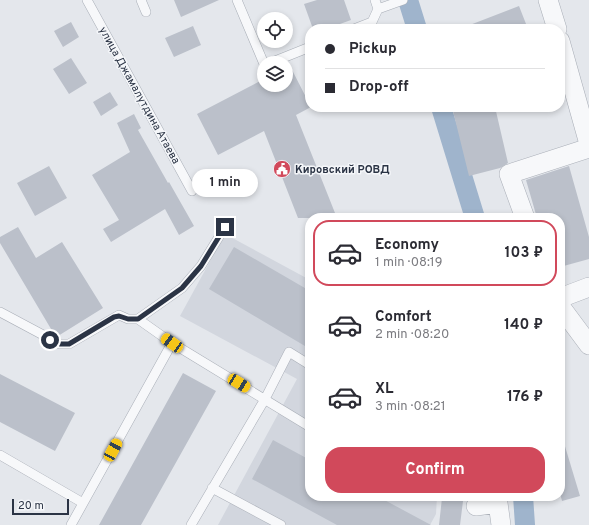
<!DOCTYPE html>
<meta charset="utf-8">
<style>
:root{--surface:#fff;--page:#f2f2f3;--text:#2b2b33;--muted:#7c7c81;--line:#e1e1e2;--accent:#d1495b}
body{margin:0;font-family:Overpass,sans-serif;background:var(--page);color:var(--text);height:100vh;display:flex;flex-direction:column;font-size:15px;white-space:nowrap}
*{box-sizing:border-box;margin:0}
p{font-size:13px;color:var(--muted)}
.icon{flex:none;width:22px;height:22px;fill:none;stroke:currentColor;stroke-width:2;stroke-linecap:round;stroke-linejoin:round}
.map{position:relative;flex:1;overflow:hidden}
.details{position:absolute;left:305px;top:213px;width:260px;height:288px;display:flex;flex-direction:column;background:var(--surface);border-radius:16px;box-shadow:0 2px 6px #0003}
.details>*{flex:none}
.guide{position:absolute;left:305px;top:24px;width:260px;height:88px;border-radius:16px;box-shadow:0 2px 6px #0003;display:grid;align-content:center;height:88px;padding:0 20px;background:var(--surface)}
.tools{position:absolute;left:257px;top:12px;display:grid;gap:8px}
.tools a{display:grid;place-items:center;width:36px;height:36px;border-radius:50%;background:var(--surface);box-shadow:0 2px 6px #0003;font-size:20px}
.scale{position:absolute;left:12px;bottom:10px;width:57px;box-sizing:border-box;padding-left:4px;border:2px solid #2b3445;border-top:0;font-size:11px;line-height:14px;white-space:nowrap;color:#2b3445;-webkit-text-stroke:3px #f4f6f9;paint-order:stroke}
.end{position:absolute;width:18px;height:18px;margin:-9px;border:5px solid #2b3445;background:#fff;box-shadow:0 0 0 2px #fff}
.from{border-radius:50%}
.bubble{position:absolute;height:28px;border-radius:14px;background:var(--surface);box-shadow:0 2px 6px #0003;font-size:13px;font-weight:700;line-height:28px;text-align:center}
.car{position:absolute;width:12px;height:24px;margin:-12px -6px;border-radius:5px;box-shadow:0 0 3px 1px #0007;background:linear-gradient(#f5c518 24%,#345 0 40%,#f5c518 0 76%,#345 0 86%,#f5c518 0)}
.guide b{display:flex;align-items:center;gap:14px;height:38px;font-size:15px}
.guide b+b{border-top:1px solid var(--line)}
.guide i{width:10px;height:10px;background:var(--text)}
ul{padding:7px 0 0;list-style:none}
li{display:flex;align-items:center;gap:12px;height:66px;margin:0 8px 6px;padding:0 12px;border:2px solid transparent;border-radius:16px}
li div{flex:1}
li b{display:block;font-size:15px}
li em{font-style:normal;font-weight:700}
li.on{border-color:var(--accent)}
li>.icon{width:36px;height:36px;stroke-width:1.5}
.button{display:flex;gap:8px;margin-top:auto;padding:8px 20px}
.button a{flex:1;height:46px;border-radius:16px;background:var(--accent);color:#fff;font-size:16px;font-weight:700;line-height:46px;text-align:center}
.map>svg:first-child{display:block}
.built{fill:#d2d6de}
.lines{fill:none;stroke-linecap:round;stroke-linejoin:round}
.canal{stroke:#9fb4cc;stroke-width:20}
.building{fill:#bbc0ca}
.service-casing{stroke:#a9aeb7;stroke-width:10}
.minor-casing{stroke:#a9aeb7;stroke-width:20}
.service{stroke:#f7f8fa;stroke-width:9}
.minor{stroke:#f7f8fa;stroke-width:19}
.route{stroke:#2b3445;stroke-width:5}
.labels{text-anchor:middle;stroke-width:3;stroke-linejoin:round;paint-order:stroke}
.street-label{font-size:11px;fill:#2b3445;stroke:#f4f6f9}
.poi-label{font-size:11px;font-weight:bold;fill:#2b3445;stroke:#f4f6f9;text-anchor:start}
</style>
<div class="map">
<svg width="589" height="525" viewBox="0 0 589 525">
<rect width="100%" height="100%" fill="#e4e7ec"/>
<path class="built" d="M225 234 310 280V496H437L436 514 430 525H218L297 379 180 316Z"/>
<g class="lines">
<path class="canal" d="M408 0 417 29
M441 107 475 218
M523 496 525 525"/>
</g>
<path class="building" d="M174 0H219L181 17Z
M317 0H344L351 20 326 29H313L304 4Z
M519 6 528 29H462V28Z
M71 22 79 37 63 47 54 31Z
M193 26 201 45 174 57 165 38Z
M71 58 87 83 69 94 53 69Z
M290 66 311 107 296 115 337 218H298L264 131 218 155 197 114 264 79V85H286V68Z
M110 92 118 105 101 116 93 102Z
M452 107H495L508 163 500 168 469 176Z
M134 114 141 128 138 130 168 183 169 182 194 226 179 235 165 209 111 242 103 229 119 220 92 175 130 152 117 123Z
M49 166 67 198 35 216 17 183Z
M569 166 589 237V259L560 267V218H537L526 180Z
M18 227 36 258 62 242 103 308 58 336 54 334 0 243V237Z
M234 247 310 291V349L209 289Z
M183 373 216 391 141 525H99Z
M0 374 75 413 55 451 0 422Z
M273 440 310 460V496H377L431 525H337L252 479Z
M560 443H564L580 496 562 501 560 493Z
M442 498 463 501 460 525H439Z"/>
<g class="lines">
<defs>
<path id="service" d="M87 0 192 191
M141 0 146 12
M237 0 264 64
M378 9 403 0
M354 29 372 22 378 9 375 0
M270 63 310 47
M0 312 60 344H69L119 315 128 319H138L182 288 201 266 225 227
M138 319 172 343 310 427
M0 455 83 503
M212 488 281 525
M71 525 172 343
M191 525 265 399 289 352 310 365"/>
<path id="minor" d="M548 0 557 29
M560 41 589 144
M525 218 509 174 589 148
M560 298 589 287
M560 306 589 345
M476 506 498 503 501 525"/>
</defs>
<use href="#service" class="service-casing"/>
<use href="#minor" class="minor-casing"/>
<use href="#service" class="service"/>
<use href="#minor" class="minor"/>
</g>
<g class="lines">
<path class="route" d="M50 340 60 344H69L114 317 119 316 128 319H138L182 288 201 266 225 227"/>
</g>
<defs>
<symbol id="civic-disc" viewBox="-11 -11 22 22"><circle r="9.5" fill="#d1495b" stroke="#f4f6f9"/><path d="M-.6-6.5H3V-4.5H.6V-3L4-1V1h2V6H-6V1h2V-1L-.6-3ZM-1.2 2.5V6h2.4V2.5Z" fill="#fff"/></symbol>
</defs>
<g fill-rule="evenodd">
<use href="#civic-disc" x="272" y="159" width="20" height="20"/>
</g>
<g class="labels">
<g class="street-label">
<text transform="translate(140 95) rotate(61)" y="4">улица Джамалутдина Атаева</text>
</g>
<g class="poi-label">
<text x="295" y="173">Кировский РОВД</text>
</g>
</g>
</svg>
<div class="tools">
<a><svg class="icon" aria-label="locate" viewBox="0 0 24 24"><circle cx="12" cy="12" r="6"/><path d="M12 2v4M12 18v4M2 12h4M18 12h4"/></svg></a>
<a><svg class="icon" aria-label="layers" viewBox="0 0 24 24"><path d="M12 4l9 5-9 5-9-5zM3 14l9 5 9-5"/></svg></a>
</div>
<div class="scale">20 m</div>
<i class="end from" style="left:50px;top:340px"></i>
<i class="end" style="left:225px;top:227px"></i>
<div class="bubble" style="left:192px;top:169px;width:66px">1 min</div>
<i class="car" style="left:172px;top:343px;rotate:305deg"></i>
<i class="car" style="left:239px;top:383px;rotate:121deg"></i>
<i class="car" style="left:113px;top:450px;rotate:29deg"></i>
<div class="guide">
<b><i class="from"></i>Pickup</b>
<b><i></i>Drop-off</b>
</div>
<section class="details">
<ul>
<li class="on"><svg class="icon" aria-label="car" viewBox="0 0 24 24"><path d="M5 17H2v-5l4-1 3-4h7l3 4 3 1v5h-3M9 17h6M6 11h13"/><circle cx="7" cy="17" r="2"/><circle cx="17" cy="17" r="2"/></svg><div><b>Economy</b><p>1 min · 08:19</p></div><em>103 ₽</em></li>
<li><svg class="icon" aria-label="car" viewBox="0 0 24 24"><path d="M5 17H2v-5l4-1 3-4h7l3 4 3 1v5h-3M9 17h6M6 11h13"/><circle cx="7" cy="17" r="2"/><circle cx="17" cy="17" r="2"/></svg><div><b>Comfort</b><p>2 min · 08:20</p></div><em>140 ₽</em></li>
<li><svg class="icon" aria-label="car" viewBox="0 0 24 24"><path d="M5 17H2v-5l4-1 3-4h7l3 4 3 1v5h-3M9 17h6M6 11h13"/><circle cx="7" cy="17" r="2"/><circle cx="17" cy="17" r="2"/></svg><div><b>XL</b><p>3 min · 08:21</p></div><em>176 ₽</em></li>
</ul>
<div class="button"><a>Confirm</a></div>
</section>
</div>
